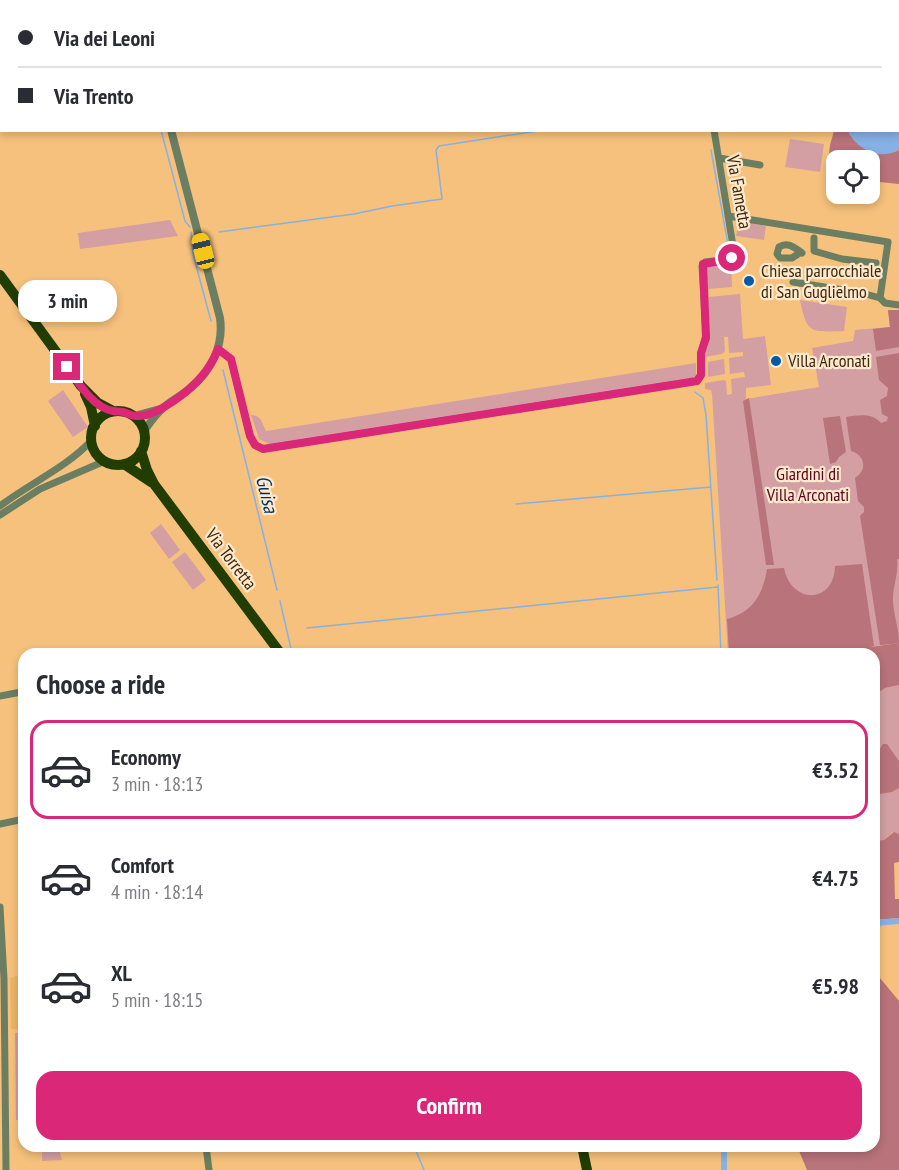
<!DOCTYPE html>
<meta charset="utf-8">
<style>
:root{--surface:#fff;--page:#f7f7f7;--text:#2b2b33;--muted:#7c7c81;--line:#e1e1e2;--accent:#db2777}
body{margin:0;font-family:"PT Sans Narrow",sans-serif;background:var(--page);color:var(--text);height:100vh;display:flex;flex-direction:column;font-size:22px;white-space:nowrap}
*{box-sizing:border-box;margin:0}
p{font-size:20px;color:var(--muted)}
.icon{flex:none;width:33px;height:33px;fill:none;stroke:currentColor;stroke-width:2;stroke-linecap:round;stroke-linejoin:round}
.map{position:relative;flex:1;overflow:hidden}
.drawer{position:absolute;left:18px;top:648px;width:862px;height:504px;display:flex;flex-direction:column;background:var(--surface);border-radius:18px;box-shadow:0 3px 9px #0003}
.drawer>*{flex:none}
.hud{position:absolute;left:0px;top:0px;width:900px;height:132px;box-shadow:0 3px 9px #0003;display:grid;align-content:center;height:132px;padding:0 18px;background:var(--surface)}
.buttons{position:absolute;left:826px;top:150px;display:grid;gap:12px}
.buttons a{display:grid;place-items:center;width:54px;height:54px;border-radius:12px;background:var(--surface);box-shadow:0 3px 9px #0003;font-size:30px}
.end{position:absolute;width:27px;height:27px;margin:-14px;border:8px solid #db2777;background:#fff;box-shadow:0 0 0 3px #fff}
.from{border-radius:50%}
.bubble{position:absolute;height:42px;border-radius:18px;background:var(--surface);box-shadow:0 3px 9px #0003;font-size:20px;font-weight:600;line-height:42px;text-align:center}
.car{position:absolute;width:18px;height:36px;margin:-18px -9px;border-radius:8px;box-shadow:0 0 4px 2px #0007;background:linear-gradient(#f5c518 24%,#345 0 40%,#f5c518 0 76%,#345 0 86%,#f5c518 0)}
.hud b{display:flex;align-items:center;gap:21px;height:57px;font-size:22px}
.hud b+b{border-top:2px solid var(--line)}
.hud i{width:15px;height:15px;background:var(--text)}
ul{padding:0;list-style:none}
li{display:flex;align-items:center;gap:18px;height:99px;margin:0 12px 9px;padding:0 6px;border:3px solid transparent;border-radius:18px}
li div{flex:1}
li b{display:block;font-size:22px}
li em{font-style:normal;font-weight:600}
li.current{border-color:var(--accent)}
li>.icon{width:54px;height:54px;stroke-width:1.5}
h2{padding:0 18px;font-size:27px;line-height:72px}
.button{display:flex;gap:12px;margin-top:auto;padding:12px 18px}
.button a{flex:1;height:69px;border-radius:18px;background:var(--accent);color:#fff;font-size:24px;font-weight:600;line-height:69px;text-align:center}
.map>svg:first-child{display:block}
.built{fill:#eeb568}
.green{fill:#d39fa3}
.forest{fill:#b9737a}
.water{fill:#86b1e5}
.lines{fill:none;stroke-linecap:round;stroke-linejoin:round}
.stream{stroke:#86b1e5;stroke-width:1.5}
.canal{stroke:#86b1e5;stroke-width:6}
.minor{stroke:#6c7e61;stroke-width:7}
.tertiary{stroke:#6c7e61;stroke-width:8}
.primary{stroke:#213d02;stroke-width:10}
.route{stroke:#db2777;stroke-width:8}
.poi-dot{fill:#015aa8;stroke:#fee9ce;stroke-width:2}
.labels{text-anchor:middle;stroke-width:4.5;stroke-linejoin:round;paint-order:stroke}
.street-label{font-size:18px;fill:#3c280a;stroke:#fee9ce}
.poi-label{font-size:18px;fill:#3c280a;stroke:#fee9ce;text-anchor:start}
.park-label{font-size:18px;fill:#5b011c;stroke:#fee9ce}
.water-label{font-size:20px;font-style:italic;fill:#01305e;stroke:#fee9ce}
</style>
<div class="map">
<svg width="899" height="1170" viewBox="0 0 899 1170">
<rect width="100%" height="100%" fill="#f6c17c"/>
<path class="built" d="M24 974V1029H11L10 978Z"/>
<path class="green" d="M790 139 824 144 820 172 785 167Z
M170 220 178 236 80 249 78 233Z
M739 221 766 226 764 240 736 236Z
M731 263 732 287 708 289 705 266Z
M740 294 743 339 765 336 771 385 746 388V399L819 387 812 348 853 341 855 330 890 327 888 310H899V643L812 654H728L712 394 711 390 705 389V383L724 380 726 381 727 395 732 394 731 379 745 377 744 372 730 374 729 358 743 356V352L729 353 728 337H724L725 351 722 354 704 357V351L707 349 709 342 708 297Z
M800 300 847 307 844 331C810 332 807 334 800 300Z
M724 359 725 374 708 377V362Z
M696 363V379L271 445 259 439 251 415C261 415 262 423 266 431Z
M63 390 88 427 73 437 48 401Z
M161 524 180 550 169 559 150 533Z
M185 552 206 580 193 590 172 562Z
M899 685V761L887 745 875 762V695L885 688Z
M899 788V834L893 832 884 840 875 841 874 795 892 792Z
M15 1033H24V1120H16Z
M42 1146H58L62 1160 42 1161Z"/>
<path class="forest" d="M834 131H848C859 152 873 149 894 152L899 150V184L870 181V160H837V176L827 174 830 145Z
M888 310H899V347L876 351 873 329 890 327Z
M899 353V559H897C899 573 893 585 893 599 893 614 899 627 899 643L892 644 899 643V685L885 688 875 695 874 654H828L846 649 809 654H729L727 619C753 612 763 594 767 569L784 568C791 604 834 605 835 566L862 564 874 646 870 647 892 644 880 645 860 516 864 512V507L858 501 855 478C868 470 865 455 851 451L846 417C859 415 872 413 881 423L887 421 888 417 882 414 880 400 887 396 888 388 879 380 876 357Z
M749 398 774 565H766L743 401Z
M840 416 846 452 839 457 836 462 830 464 823 418Z
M883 744H887L899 761V788L892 792 875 795C874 777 872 759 883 744Z
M894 832 899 834V862L894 863 895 899H899V918L875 920 874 841 884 840Z
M875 972 899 1001V1170H807L797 1146H874Z"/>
<path class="water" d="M899 89V150C878 161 858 150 848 131L898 130Z"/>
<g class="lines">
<path class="stream" d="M127 0V2
M161 130 185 221 190 227
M711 150 729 250
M191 232 193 254 211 321
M219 232 354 214 392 206 442 199 436 150 439 146 543 130
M223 370 277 590
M695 392 703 398 706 415 717 580
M516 504 711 487
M718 585 721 654
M280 601 292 653
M307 628 718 587
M880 922V926
M414 1146 424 1170"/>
<path class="canal" d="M874 923 899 921
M724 1170V1146"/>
<path class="minor" d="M692 0 693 2
M893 0V2
M763 2 781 0
M898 24 899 26
M719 158 760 165
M728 216 888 242 880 298 885 303 899 305
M814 238V251L842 259 876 263
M801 252 792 258H780L777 254 779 247C788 241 795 248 802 253
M793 282 862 293 880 298
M218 349 231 359 250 436 255 445 263 449 697 381 701 375V353L706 335 702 266 705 262 730 259 734 252 714 130
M0 506C30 483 66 468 92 440
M0 515 40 489 105 461
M0 696 21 692 24 698
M0 824 24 819
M0 907 4 979 6 1170
M206 1146 209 1170"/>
<path class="tertiary" d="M137 0 138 2
M134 416 160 409
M144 431C149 424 155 415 162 409 170 401 181 396 189 389 211 372 224 346 220 318L171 130"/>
<path class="primary" d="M0 275 81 386 98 403 113 411
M85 394 91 407 95 426
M91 438a27 27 0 1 1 54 0a27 27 0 1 1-54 0Z
M141 451 147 470 154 484 281 654
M124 464 151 482
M582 1146 587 1170"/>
</g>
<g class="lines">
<path class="route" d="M67 367C78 382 93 408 113 411 117 412 120 411 123 412 127 413 131 416 136 416 151 417 166 406 178 398 196 385 210 370 218 349L231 359 250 436 255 445 263 449 678 384 697 381 701 375V353L706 338 703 264 727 260 732 258"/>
</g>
<g class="poi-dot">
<circle cx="749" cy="281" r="6"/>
<circle cx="776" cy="361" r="6"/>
</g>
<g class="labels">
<g class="street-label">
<text transform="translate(739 192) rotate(80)" y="6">Via Fametta</text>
<text transform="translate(231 559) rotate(53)" y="6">Via Torretta</text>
</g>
<g class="poi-label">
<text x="761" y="277">Chiesa parrocchiale<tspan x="761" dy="21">di San Guglielmo</tspan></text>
<text x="788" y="367">Villa Arconati</text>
</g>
<g class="park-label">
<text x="808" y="480">Giardini di<tspan x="808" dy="21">Villa Arconati</tspan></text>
</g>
<g class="water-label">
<text transform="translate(267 494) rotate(76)" y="7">Guisa</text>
</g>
</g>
</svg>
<div class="buttons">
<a><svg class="icon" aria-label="locate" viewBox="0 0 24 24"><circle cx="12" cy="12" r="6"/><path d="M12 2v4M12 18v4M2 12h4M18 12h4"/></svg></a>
</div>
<i class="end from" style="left:732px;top:258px"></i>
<i class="end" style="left:67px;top:367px"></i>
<div class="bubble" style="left:18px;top:280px;width:99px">3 min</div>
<i class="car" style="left:203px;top:251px;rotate:346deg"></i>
<div class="hud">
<b><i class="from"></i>Via dei Leoni</b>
<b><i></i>Via Trento</b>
</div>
<section class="drawer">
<h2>Choose a ride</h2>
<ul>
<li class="current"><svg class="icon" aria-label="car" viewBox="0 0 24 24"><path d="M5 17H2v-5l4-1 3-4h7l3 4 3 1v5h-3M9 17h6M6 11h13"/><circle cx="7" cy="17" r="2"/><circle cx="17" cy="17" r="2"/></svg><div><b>Economy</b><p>3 min · 18:13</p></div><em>€3.52</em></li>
<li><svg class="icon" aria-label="car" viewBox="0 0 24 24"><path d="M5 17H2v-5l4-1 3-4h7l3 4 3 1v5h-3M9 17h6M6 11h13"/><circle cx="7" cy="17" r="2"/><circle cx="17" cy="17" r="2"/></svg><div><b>Comfort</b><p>4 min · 18:14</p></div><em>€4.75</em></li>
<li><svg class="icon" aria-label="car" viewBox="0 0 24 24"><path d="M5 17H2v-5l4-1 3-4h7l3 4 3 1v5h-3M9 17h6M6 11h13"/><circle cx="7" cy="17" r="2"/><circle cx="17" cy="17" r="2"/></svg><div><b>XL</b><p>5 min · 18:15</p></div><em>€5.98</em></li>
</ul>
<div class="button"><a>Confirm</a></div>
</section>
</div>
